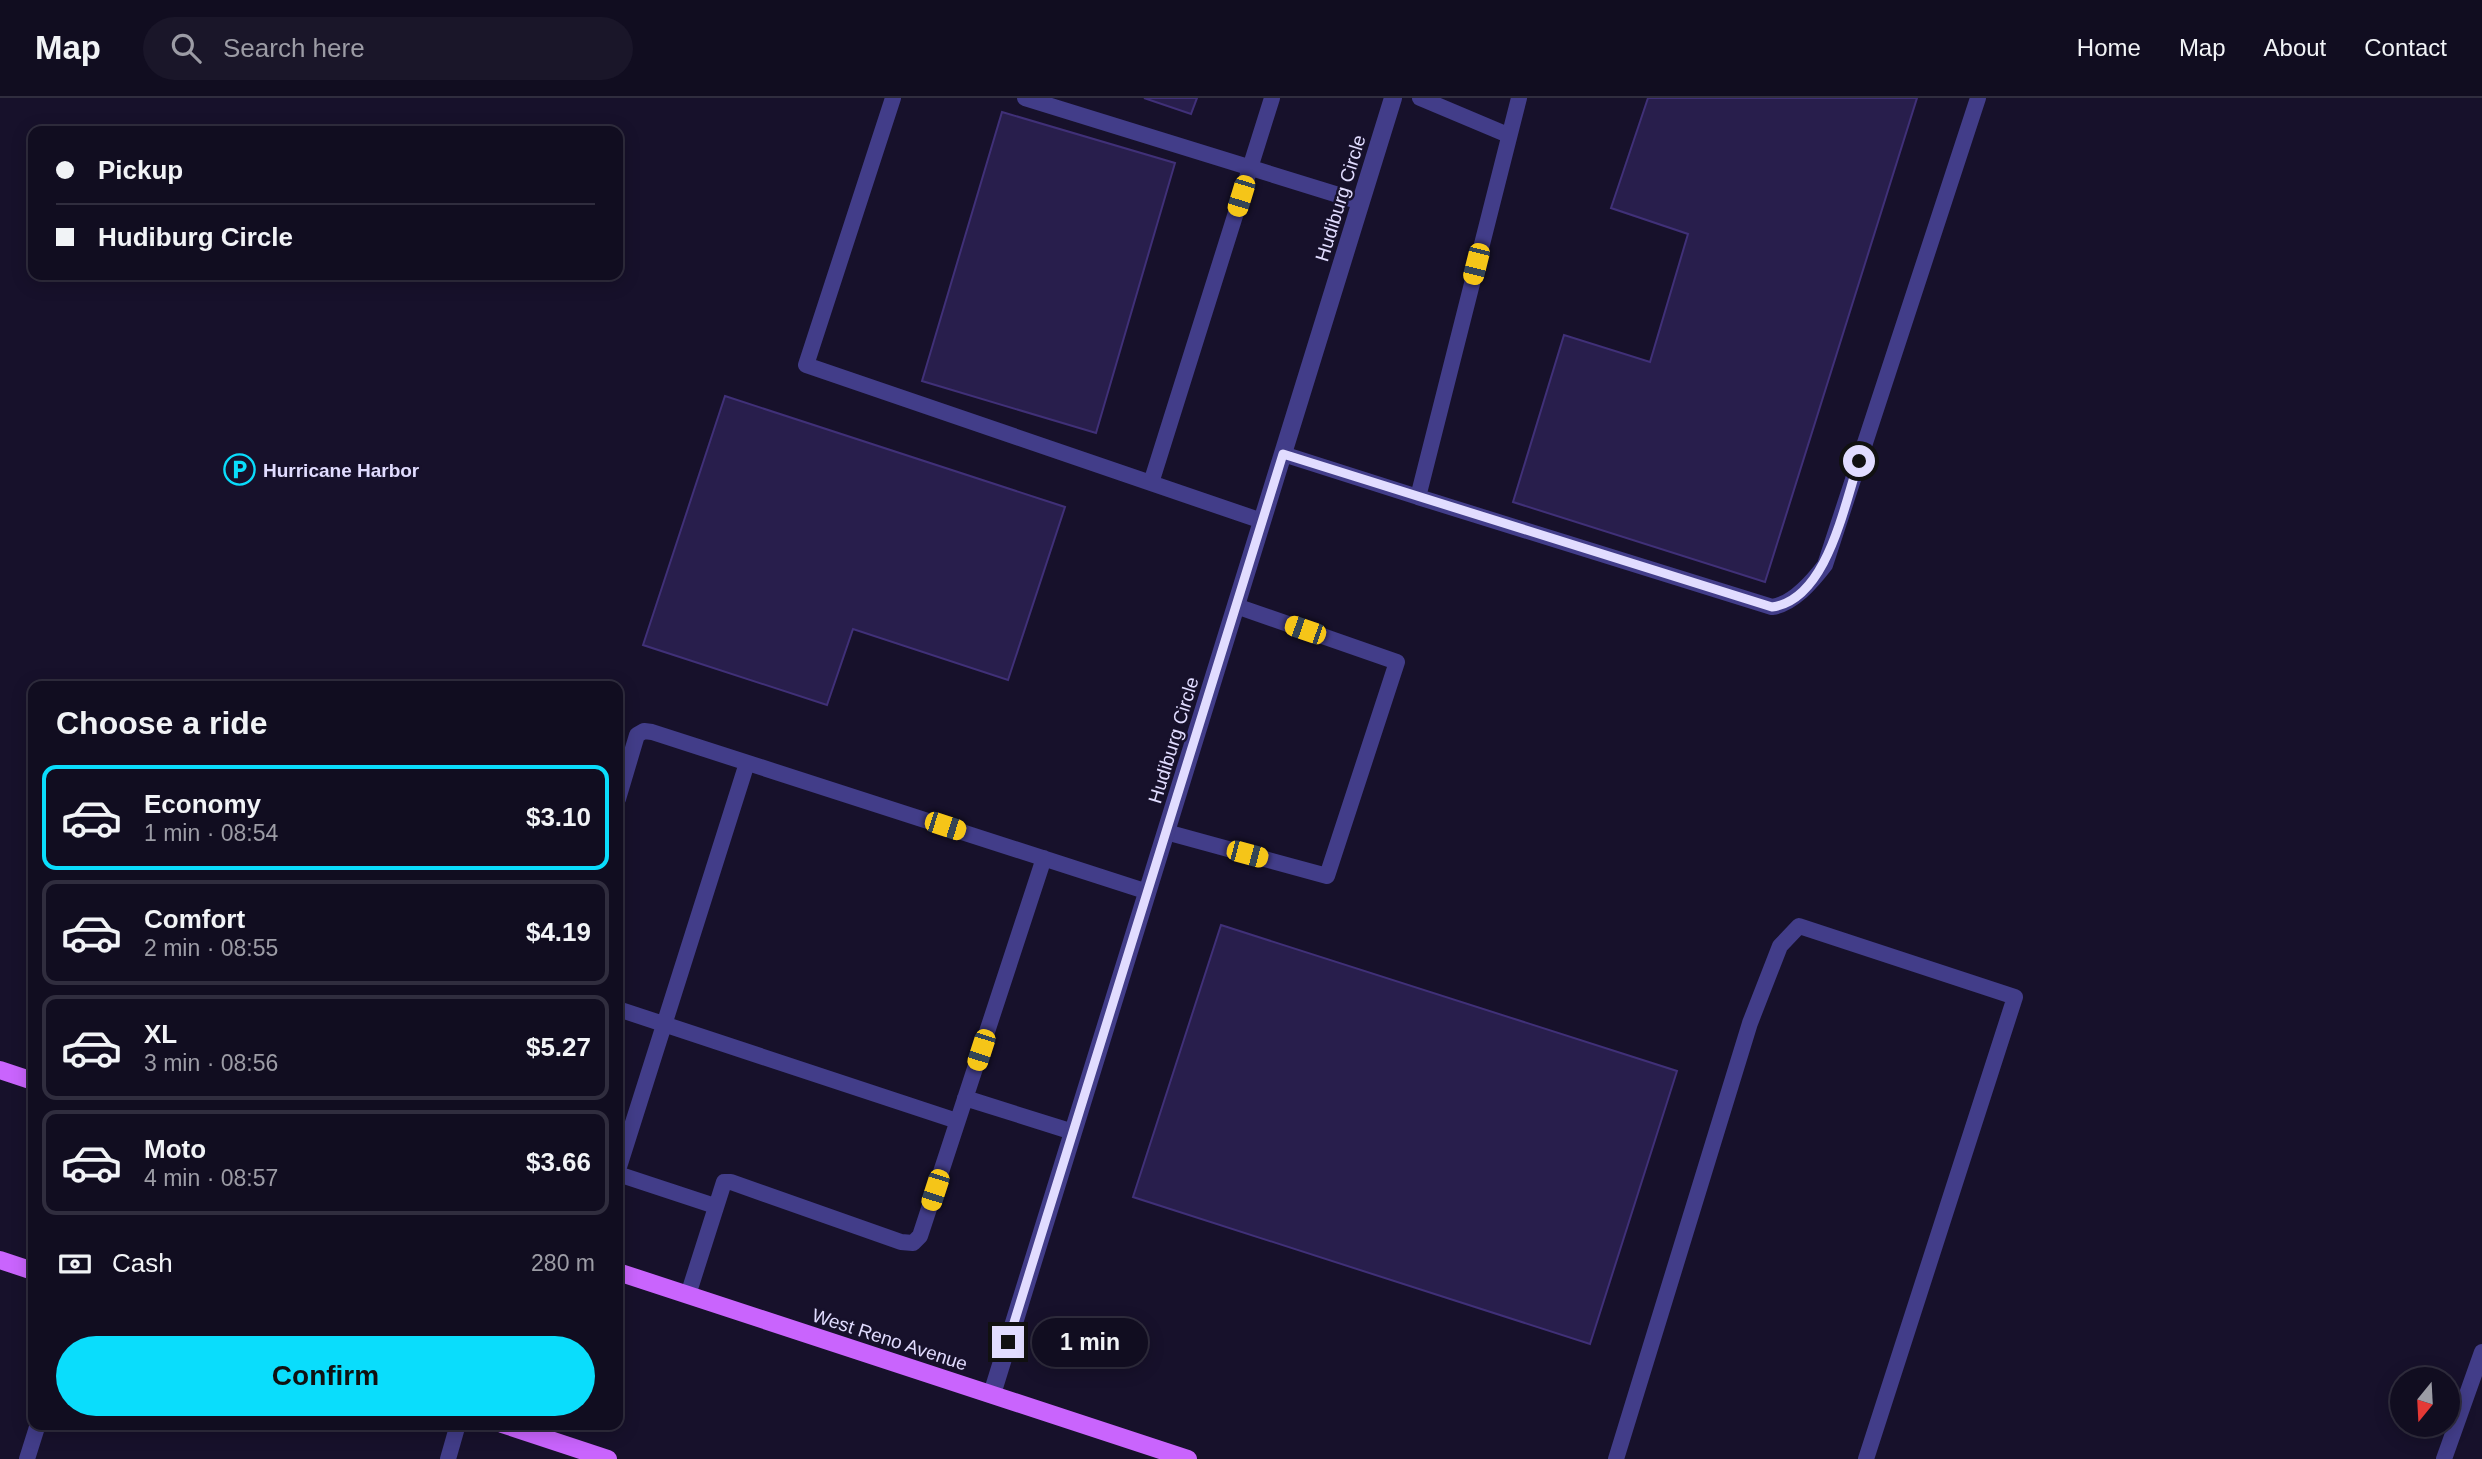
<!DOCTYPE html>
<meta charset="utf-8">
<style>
:root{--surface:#110d20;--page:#1a1629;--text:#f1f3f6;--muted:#9c9ca5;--line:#302d3e;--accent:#0addfc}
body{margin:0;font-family:Arial,sans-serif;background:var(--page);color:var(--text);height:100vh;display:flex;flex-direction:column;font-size:26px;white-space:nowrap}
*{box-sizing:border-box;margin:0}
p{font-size:23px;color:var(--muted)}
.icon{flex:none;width:38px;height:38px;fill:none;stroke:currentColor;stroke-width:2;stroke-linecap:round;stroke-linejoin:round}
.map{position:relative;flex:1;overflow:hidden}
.side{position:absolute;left:28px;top:583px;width:595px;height:749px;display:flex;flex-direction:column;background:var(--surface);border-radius:14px;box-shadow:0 4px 18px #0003,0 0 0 2px var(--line)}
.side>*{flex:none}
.banner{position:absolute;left:28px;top:28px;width:595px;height:154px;border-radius:14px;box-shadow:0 4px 18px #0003,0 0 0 2px var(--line);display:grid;align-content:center;height:154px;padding:0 28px;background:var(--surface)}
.needle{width:46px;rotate:198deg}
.tools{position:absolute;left:2390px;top:1269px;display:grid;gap:14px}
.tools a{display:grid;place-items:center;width:70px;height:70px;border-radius:50%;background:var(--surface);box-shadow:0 4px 18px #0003,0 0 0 2px var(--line);font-size:35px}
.end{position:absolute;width:32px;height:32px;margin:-16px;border:9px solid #e1dcff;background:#111;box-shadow:0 0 0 4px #111}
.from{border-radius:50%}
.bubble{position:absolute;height:49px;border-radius:24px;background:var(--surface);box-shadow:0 4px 18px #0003,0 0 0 2px var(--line);font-size:23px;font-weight:600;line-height:49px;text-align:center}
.car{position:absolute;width:21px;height:42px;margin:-21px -10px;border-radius:9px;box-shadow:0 0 5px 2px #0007;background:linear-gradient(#f5c518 24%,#345 0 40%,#f5c518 0 76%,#345 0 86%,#f5c518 0)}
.banner b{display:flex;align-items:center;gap:24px;height:66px;font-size:26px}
.banner b+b{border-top:2px solid var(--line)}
.banner i{width:18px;height:18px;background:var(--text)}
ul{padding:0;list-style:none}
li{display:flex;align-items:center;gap:21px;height:105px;margin:0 14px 10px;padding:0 14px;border:4px solid var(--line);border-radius:14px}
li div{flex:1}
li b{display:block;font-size:26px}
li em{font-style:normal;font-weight:600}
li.active{border-color:var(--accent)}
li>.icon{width:63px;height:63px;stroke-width:1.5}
h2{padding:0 28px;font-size:32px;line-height:84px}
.pay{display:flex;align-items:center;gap:18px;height:77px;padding:0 28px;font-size:26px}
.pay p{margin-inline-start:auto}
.button{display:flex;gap:14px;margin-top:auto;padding:14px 28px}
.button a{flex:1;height:80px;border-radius:42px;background:var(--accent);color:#111;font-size:28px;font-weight:600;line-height:80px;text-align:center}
header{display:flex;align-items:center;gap:42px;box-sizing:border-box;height:98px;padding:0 35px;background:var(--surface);border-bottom:2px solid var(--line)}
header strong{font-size:33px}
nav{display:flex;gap:38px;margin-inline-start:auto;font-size:24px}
.search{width:490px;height:63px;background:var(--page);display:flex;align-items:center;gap:18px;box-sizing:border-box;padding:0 24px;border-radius:38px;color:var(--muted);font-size:26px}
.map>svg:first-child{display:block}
.building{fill:#281e4c;stroke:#403078;stroke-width:2}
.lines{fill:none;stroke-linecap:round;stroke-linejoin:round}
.lane{stroke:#423d89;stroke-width:16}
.street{stroke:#423d89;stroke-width:18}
.primary{stroke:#c964fd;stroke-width:18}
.route{stroke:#e1dcff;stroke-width:9}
.labels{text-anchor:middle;stroke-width:5;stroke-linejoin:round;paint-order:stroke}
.street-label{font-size:19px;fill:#e1dcff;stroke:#17112b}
.poi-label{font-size:19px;font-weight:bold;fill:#e1dcff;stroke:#17112b;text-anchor:start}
</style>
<header>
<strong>Map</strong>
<div class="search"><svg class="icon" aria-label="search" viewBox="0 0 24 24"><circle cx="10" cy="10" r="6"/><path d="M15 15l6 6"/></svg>Search here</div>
<nav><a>Home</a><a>Map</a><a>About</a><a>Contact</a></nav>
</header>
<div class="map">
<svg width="2482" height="1361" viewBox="0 0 2482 1361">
<rect width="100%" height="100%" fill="#17112b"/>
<path class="building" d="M1144 0H1197L1191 16Z
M1648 0H1917L1765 484 1513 404 1564 237 1650 264 1688 136 1611 110Z
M1002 14 1175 65 1096 335 922 283Z
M725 298 1065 409 1008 582 853 531 827 607 643 547Z
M1221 827 1677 973 1590 1246 1133 1099Z"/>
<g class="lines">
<path class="lane" d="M893 0 806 267 1262 423
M1025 0 1361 104
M1420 0 1508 37
M1283 356 1418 399 1519 0
M1151 385 1272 0
M1418 399 1772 509C1793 506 1812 484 1825 467L1978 0
M618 701 637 637 644 633 652 634 1148 794
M1166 734 1327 778 1397 564 1236 508
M618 911 957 1023
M965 1000 1073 1034
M618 1072 747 665
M618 1076 715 1108
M688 1197 724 1084H731L901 1144 913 1145 920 1138 1044 760
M27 1361 38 1326
M448 1361 458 1326
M1616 1361 1750 925 1780 848 1799 828 2015 899 1866 1361
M2444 1361 2482 1254"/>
<path class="street" d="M992 1296 1393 0"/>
<path class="primary" d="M0 972 33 983
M0 1162 33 1173
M618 1174 1188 1361
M502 1326 608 1361"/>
</g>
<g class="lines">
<path class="route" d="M1008 1244 1283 356 1772 509C1827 502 1844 407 1859 363"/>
</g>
<defs>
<symbol id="parking-ring" viewBox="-11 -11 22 22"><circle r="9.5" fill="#17112b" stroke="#0addfc" stroke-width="1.5"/><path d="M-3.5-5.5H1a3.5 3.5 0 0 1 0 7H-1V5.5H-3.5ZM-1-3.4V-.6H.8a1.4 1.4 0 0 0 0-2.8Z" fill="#0addfc"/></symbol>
</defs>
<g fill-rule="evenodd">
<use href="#parking-ring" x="222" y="354" width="35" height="35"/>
</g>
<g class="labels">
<g class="street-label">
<text transform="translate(1340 100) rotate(-73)" y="7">Hudiburg Circle</text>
<text transform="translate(1173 642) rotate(-73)" y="7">Hudiburg Circle</text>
<text transform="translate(890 1241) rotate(18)" y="7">West Reno Avenue</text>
</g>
<g class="poi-label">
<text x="263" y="379">Hurricane Harbor</text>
</g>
</g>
</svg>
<div class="tools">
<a><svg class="needle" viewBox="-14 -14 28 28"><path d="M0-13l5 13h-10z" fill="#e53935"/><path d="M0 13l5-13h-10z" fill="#9c9ca5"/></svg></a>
</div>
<i class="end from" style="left:1859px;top:363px"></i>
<i class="end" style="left:1008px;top:1244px"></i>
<div class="bubble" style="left:1032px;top:1220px;width:116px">1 min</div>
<i class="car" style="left:1241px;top:98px;rotate:197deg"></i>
<i class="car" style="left:1476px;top:166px;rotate:194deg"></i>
<i class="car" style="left:1305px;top:532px;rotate:289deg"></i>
<i class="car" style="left:945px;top:728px;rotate:108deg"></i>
<i class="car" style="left:1247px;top:756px;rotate:105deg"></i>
<i class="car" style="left:981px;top:952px;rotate:198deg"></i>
<i class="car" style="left:935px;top:1092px;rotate:198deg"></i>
<div class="banner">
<b><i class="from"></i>Pickup</b>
<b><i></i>Hudiburg Circle</b>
</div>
<section class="side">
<h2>Choose a ride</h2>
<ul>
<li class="active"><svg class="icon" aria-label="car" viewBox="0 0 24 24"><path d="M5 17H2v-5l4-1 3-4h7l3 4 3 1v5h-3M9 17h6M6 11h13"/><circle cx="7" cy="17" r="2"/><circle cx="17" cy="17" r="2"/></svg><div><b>Economy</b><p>1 min · 08:54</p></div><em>$3.10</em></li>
<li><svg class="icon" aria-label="car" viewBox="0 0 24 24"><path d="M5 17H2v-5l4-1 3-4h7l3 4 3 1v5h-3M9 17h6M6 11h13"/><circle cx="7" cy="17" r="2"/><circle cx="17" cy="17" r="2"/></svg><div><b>Comfort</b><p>2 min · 08:55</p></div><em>$4.19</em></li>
<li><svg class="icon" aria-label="car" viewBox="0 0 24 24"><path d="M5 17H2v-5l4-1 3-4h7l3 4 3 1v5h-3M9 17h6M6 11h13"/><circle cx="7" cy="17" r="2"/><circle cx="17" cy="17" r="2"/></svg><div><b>XL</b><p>3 min · 08:56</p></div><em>$5.27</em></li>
<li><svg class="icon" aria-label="car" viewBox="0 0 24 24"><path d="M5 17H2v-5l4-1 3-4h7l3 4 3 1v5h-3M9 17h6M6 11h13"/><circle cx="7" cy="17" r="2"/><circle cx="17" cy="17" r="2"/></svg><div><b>Moto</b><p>4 min · 08:57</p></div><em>$3.66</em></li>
</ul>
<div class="pay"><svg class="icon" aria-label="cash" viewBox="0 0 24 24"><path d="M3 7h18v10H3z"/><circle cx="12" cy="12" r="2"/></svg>Cash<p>280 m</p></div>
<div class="button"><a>Confirm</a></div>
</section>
</div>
